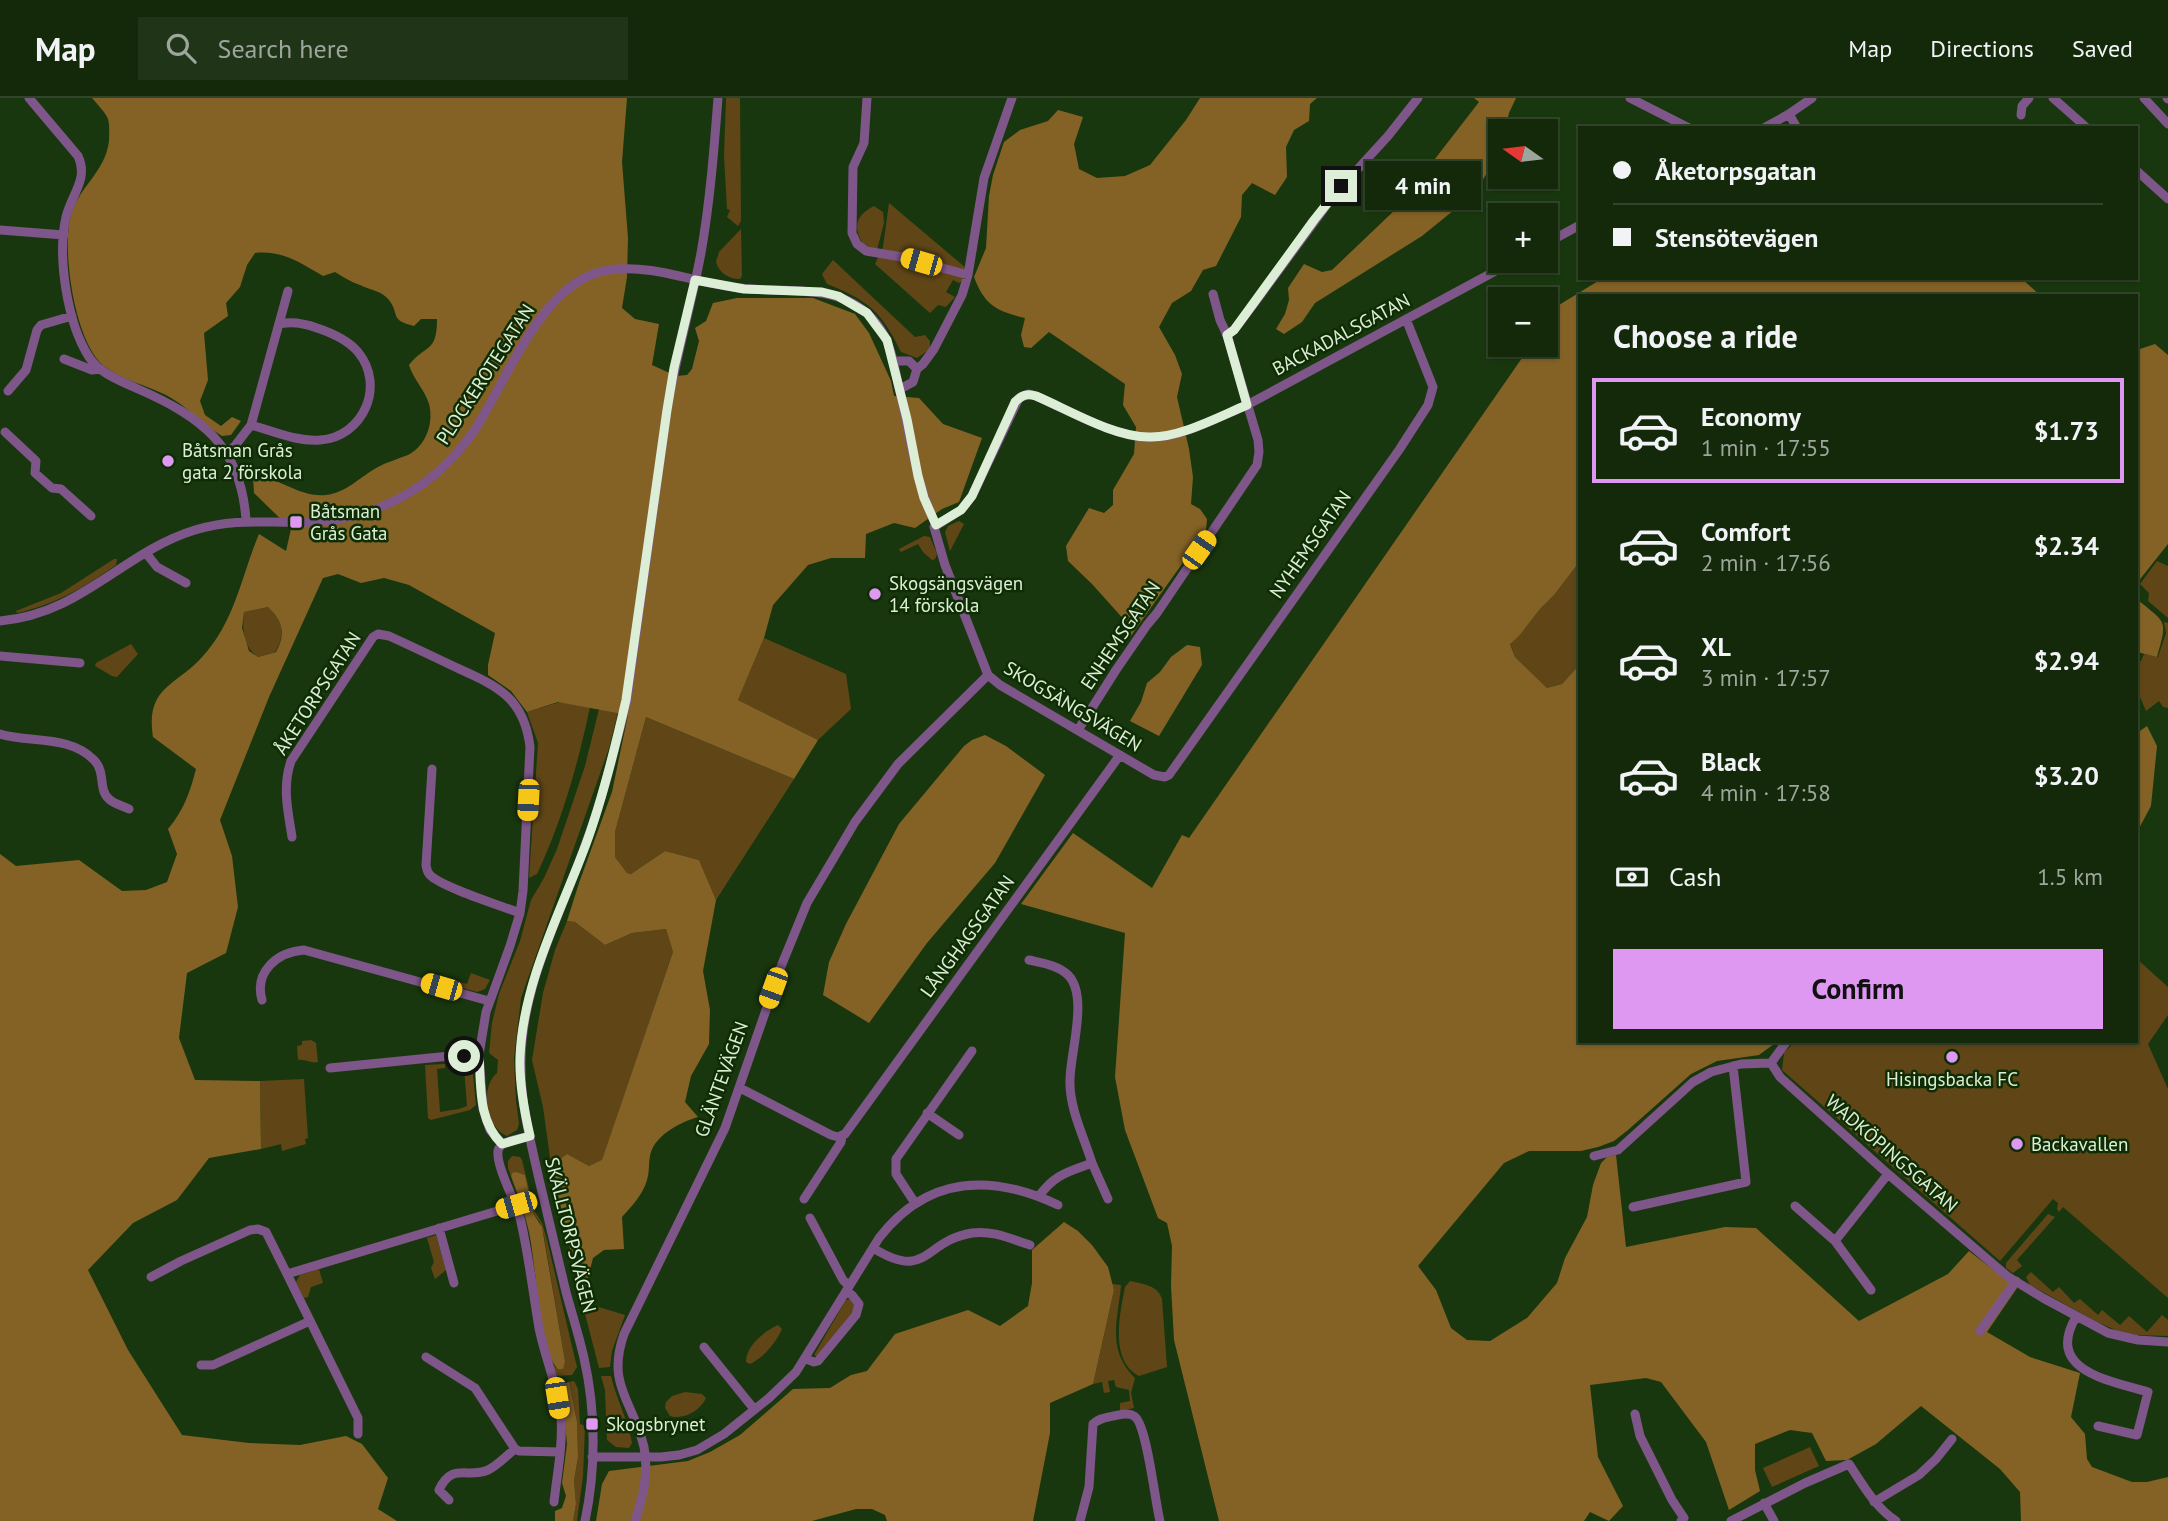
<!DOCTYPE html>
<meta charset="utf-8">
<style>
:root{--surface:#13290a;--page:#203518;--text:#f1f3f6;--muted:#9da69c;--line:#32452b;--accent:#de98f2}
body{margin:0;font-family:"PT Sans",sans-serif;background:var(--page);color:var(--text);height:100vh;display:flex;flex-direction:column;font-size:26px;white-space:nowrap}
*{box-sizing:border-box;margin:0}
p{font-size:23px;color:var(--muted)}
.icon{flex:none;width:38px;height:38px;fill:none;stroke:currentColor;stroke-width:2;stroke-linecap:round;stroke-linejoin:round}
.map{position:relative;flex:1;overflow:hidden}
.drawer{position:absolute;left:1578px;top:196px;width:560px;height:749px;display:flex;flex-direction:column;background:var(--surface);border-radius:0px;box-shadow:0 2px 5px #0004,0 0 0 2px var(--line)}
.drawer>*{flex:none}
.guide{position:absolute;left:1578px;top:28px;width:560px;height:154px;border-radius:0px;box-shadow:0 2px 5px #0004,0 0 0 2px var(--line);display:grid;align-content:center;height:154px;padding:0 35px;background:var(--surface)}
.needle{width:46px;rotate:284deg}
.tools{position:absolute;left:1488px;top:21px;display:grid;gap:14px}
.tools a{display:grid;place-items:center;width:70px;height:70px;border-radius:0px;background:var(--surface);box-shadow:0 2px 5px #0004,0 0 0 2px var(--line);font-size:35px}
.end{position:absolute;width:32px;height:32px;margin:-16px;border:9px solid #dceed6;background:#111;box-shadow:0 0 0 4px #111}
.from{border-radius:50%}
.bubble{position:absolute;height:49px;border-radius:0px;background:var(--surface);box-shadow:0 2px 5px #0004,0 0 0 2px var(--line);font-size:23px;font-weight:800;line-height:49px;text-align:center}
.car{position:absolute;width:21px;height:42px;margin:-21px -10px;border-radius:9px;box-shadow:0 0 5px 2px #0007;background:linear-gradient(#f5c518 24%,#345 0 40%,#f5c518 0 76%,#345 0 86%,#f5c518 0)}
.guide b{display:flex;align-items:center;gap:24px;height:66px;font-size:26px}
.guide b+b{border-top:2px solid var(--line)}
.guide i{width:18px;height:18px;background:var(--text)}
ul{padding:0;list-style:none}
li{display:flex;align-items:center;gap:21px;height:105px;margin:0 14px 10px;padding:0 21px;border:4px solid transparent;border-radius:0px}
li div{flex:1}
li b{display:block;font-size:26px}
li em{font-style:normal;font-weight:800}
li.on{border-color:var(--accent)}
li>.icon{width:63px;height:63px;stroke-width:1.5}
h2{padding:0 35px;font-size:32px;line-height:84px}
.pay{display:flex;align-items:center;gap:18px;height:77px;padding:0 35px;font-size:26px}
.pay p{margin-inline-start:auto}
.action{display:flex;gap:14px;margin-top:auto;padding:14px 35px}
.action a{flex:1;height:80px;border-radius:0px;background:var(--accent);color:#111;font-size:28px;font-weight:800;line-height:80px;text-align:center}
header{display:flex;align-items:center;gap:42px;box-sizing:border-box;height:98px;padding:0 35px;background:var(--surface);border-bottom:2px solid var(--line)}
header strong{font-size:33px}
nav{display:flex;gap:38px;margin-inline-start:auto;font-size:24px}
.search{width:490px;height:63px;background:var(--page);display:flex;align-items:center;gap:18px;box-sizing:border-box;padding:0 24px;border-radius:0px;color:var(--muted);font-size:26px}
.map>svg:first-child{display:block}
.green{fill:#604617}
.forest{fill:#846226;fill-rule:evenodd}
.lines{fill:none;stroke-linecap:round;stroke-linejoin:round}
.minor{stroke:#7f568a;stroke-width:9}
.route{stroke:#dceed6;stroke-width:9}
.poi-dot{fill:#de98f2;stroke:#0f2d04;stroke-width:2.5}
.labels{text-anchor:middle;stroke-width:5;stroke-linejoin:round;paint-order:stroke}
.street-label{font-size:19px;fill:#dceed6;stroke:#0f2d04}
.poi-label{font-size:19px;fill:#dceed6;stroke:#0f2d04;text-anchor:start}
</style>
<header>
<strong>Map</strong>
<div class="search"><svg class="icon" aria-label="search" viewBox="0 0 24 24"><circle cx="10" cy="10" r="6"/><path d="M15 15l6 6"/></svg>Search here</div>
<nav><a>Map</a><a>Directions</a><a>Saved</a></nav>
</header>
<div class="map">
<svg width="2168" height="1423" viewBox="0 0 2168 1423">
<rect width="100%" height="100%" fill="#19370e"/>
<path class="green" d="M726 0H740L741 123 738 128 727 119 730 112 727 111 724 58Z
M889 105 966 170 963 183 959 185 953 182 946 194 955 199 946 209 938 207 930 215 875 166 883 149Z
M874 108 883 114 884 125 877 152 866 151C854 133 852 119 874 108Z
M741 131 742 178 740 181C729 181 719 175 716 164L719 154Z
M833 162 915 239 925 237 930 243V251L917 260 901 254C881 213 869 203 827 186L822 176Z
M959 423 964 426 950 453 945 434 948 428Z
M924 438 930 439 937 456 935 461 932 462 923 454 918 446 901 454 899 451Z
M114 461H117L116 467C83 490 56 506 17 515L16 513 61 495Z
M1580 463V566L1562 586 1547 590 1515 559 1510 545 1520 537 1540 511 1554 497Z
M2157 463 2168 468V520L2148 503 2149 495 2140 486Z
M268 509C283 523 286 536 275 554L258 559C243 549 242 531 244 514Z
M2164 524 2168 525V610L2163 609 2159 603 2146 613 2137 592V564L2141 563 2144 556 2158 559 2166 535Z
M764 540 846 576 851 611 818 642 738 602Z
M131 546 138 556 117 579 112 578 95 568 96 565Z
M560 604 590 609C578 666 562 723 537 776L529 780 538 645 527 614Z
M599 611 618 614 609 650 521 900 514 960 516 1003 519 1026 517 1032 507 1038C485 1029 480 989 497 975L498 962 489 955 492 925 499 896 520 843 531 802 544 780 557 751 585 668Z
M646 619 794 681 716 802 699 762 665 753 631 776 627 775 615 759V734Z
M567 823 575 824 605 847 632 835 666 831 673 854 602 1063 589 1068 567 1056 551 1067 543 1009 532 962 543 895 555 852Z
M2137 861 2168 889V917L2148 946 2168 991V1200L2063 1109 2059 1114 2057 1111 2058 1105 2053 1101 2000 1163 1782 972 1784 955 1795 943H2137Z
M471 875 490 882 485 891 477 894 458 889 460 884 467 886Z
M311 942 316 945 318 964C311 966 306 961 298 962L297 948 302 947V943Z
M454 964 467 963 472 967 476 1007 470 1012 431 1022 428 1020 425 967 445 966V970L437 971 440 1014 459 1011 467 1008 464 969H454Z
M304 981 308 1040 305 1041 306 1046 282 1053 281 1046 261 1051 260 983Z
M512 1058 520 1059 522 1062 534 1112 542 1125 547 1142 575 1261 577 1269 572 1277 557 1278 552 1266 558 1271 565 1263 544 1138 540 1124 534 1117 525 1077 512 1075 511 1078 508 1070V1063Z
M2048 1116 2055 1119 2017 1162 2022 1168 2013 1175 2006 1170V1165Z
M436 1137 446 1172 435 1181 431 1170 434 1164 427 1140Z
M319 1171 323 1185 311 1189 308 1199 304 1200 296 1184 300 1177Z
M2031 1174 2053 1194 2059 1189 2074 1205 2080 1201 2098 1217 2102 1212 2120 1227 2129 1218 2147 1234 2162 1217 2168 1222V1238L2137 1237 2118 1233 2097 1224 2030 1187 2026 1179Z
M1130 1183C1142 1186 1158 1187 1162 1201L1167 1269 1139 1278C1109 1262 1120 1216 1125 1189Z
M1112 1186 1121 1187C1118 1223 1106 1251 1135 1280L1131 1295 1134 1310 1120 1313V1305L1130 1303 1129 1292 1116 1289 1114 1282 1108 1283 1110 1294 1104 1295 1102 1284 1093 1286 1114 1192Z
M849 1201 854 1203 856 1213 818 1259 814 1257 846 1202Z
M582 1204 625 1217 612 1253 610 1269 599 1270Z
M778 1227 782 1231C776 1245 763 1260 750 1266L746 1264C746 1248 763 1234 778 1227Z
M601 1278H611C616 1301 628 1321 632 1345L629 1350 616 1349 607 1342 605 1292Z
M574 1283 578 1291 580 1326 585 1328 583 1378 577 1423H573L576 1406 574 1383 578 1359 577 1324 569 1284Z
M685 1294 702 1296 706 1300C700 1313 684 1322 670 1318L665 1310 666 1304 672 1298Z
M1810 1349 1819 1368 1772 1389 1763 1370Z"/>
<path class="forest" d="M92 0H627L622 64 628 140 627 179 622 210 635 221 659 226 652 267 676 278 687 277 692 271 699 243 695 230 706 223 713 205 737 200H813L855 216 869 235 891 283 894 298 919 300 943 326 982 340 959 404 942 411 915 430 894 425 866 436 865 460H831L808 467 773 507 764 540 738 602 818 642 794 681 646 619 615 734V759L627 775 631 776 665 753 699 762 716 802 703 873 710 912 709 946 691 978 685 1004 698 1019C681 1024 657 1036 651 1054 648 1063 650 1073 647 1082 643 1096 632 1108 622 1119L624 1151 604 1152 593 1160 582 1204 551 1067 567 1056 589 1068 602 1062 673 854 666 831 632 835 605 847 575 824 567 823 579 785 612 694 628 617 558 604 527 614 511 593 488 577V567L495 535 409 487 384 480 361 485 338 476 323 480 269 599 220 722 232 758 238 809 226 855 187 875 179 940 195 982 260 983 261 1051 209 1060 177 1102 133 1125 88 1172 128 1252 182 1337 249 1345 300 1347 346 1338 362 1346 388 1380 378 1411 397 1423H0V756L16 768 79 762 122 793 146 792 167 784 177 756 168 731C184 712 190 694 196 671L153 639C145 588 177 588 203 558 235 523 241 479 259 436L286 453 291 431 254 395 253 378C278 378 299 400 326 397 346 395 361 378 378 369 387 364 398 361 408 357 426 348 434 325 429 306 425 292 413 281 409 267 425 246 437 256 437 221H421L414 228C389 222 400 216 389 202 382 193 370 192 360 187 351 184 343 179 335 174L323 178C301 165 282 152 255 155L247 167 240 189 226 205 228 218 204 235 208 282 200 303 205 317 221 328 232 319 241 323 231 337 222 338C202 326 187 308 166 297 146 287 121 282 104 268 75 246 61 151 71 117 79 88 105 75 109 43 109 36 110 28 108 21 105 14 97 6 92 0ZM268 509C283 523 286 536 276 554L258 559 249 553 242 530 244 514Z
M1200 0H1317L1310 6 1309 23 1294 32 1286 49 1287 79 1275 97 1252 85 1242 97 1241 119 1216 168 1203 172 1191 193 1172 205 1159 229 1175 257 1182 276 1177 299 1189 351 1193 379 1191 406 1200 411 1207 421 1206 432 1128 542 1123 544 1127 525 1092 486 1068 463 1066 448 1089 410 1104 415 1113 407V392L1134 356 1136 329 1123 307 1125 286 1049 234 1031 250 1024 249 1021 237 1025 220C997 213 985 208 974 179L986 150 989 98 993 77 1004 44 1020 32 1048 23 1058 12 1083 19 1074 46 1079 71 1097 80 1125 78 1150 67 1186 22Z
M1474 0H1516L1509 15 1505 33H1500V53L1475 95 1422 138 1315 205 1302 224 1284 236 1276 231 1285 216 1289 202 1288 190 1304 166 1322 174 1332 172 1397 110 1479 4Z
M1603 180H2021L2041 198H1580V463L1554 497 1540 511 1520 537 1510 546 1515 559 1547 590 1562 586 1580 566V943H1778L1759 957 1717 963 1691 976 1628 1032 1614 1043 1598 1049 1581 1053H1529L1504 1065 1418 1168 1436 1192 1451 1230 1467 1242 1490 1243 1527 1220 1557 1185 1565 1160 1587 1119 1593 1087 1601 1065 1607 1059 1616 1057 1626 1149 1725 1129 1756 1130 1859 1223 1948 1176 1969 1153 2017 1190 1987 1234 2030 1259 2080 1275 2071 1319 2085 1336 2087 1361 2092 1369 2132 1384H2147L2168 1379V1423H2021L2020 1394 2000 1371 1921 1308 1876 1346 1847 1362 1826 1363 1812 1335 1790 1332 1755 1346V1372L1760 1393 1729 1412 1706 1344 1661 1284 1646 1280 1590 1287 1598 1359 1623 1408 1609 1423 1590 1414 1584 1423H1219L1174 1242 1171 1188 1172 1148 1167 1125 1158 1120 1125 1032 1115 979 1125 835 1021 806 1073 735 1152 790 1182 737 1189 740 1531 247H1545V226L1559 207Z
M2155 246 2168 257V446L2137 485V252Z
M2137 501C2166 526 2168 520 2157 559L2137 554Z
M1187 547 1200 549 1202 567 1159 638 1130 623 1141 604 1147 585 1160 574 1171 559Z
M2147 628 2157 648 2151 708 2137 734V635Z
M985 637 1006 648 1045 677 995 765 927 845 869 925 823 897 829 864 846 826 899 726 964 648 972 642Z
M516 1074 525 1077 534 1117 542 1129 565 1263 563 1271H558C539 1254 536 1160 528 1130 524 1112 517 1095 511 1078L512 1075Z
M1064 1124 1078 1133 1092 1147 1108 1169 1114 1192 1093 1286 1050 1305V1335L1033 1423H887L885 1417 872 1411H856L812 1423H596L602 1386 609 1373 688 1363 710 1354 740 1337 793 1291 830 1290 851 1277 867 1273 895 1236 968 1212 1000 1228 1028 1208 1032 1185V1152Z
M569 1284 577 1324 578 1359 574 1383 576 1406 573 1423H555V1413L562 1410 566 1398 562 1385 567 1346 563 1302 559 1287Z"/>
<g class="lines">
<path class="minor" d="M29 0 78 58C89 81 71 97 66 119 57 158 67 225 89 259 100 276 121 283 138 291 202 319 241 348 246 422
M867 0 864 45 853 69 852 135 857 146 866 153 902 159 968 177
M1630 0 1689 30
M2053 0 2087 30
M2144 0 2168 26
M2167 0 2168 1
M1789 16 1797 30
M2021 17 2022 8 2029 0
M1764 30 1789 16 1812 0
M2137 73 2168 101
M0 132 64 137
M1545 146 1580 127
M1406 221 1433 289 1428 307 1399 352 1169 677 1165 679 1154 677 1000 587 988 577 945 467 934 429 961 412 972 398 1019 300 1029 296 1036 298C1067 312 1116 339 1149 340 1180 340 1219 319 1247 307L1514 163
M1227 237 1234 232 1256 203 1334 97 1388 38 1418 0
M64 261 92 272 101 271
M893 263H909L917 271 913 284 900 291
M917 271 923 266 934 251 962 197 968 177 984 80 1012 0
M8 293 26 272 37 232 41 227 72 218
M251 327C273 333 297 344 320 342 363 339 386 288 358 254 348 242 332 235 317 230 306 226 292 223 280 226
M5 334 36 363 35 375 52 390 61 391 91 418
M227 353 234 349 251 327 288 193
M146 455 157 469 186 485
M0 523C82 516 123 454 195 432 239 419 269 426 312 424 347 423 383 411 412 393 437 378 457 357 474 333 508 282 542 181 609 172 657 165 703 189 750 191 794 194 847 186 877 226 891 244 894 267 899 290 910 335 915 385 936 427
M0 558 80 565
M1078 632 1116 572 1147 527 1157 515 1257 367 1259 354 1258 342 1227 237 1220 222 1213 196
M0 636C30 645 70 637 94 662 106 674 98 692 109 701 114 706 123 708 129 711
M432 671 426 767C427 772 427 774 430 777 441 789 502 808 520 815
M292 739C288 713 282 689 291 663L373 539 378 536 389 538C411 548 432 558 453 568 495 587 524 598 530 649L523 793 520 815 510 848 486 914 479 957 483 1011 490 1032 502 1046
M1029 862C1042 865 1058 867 1068 877 1089 898 1070 955 1070 982 1069 1010 1084 1039 1092 1065 1068 1074 1055 1076 1039 1098
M262 902C254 874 277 854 304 852L489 903
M1787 943 1771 965 1780 979 1888 1076 2007 1178 2043 1200 2108 1235 2138 1242 2168 1244
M330 970 450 958 479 957
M740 990 831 1037 838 1039 845 1036 1120 657
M927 1015 959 1037
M530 1038C520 1041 500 1042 498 1053 496 1070 517 1105 521 1124 529 1159 533 1195 539 1230 545 1260 558 1289 561 1319 563 1348 557 1376 554 1404
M1594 1058 1618 1052 1693 984 1711 974 1741 966 1771 965
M1092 1065 1108 1101
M804 1101 841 1044 842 1038
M915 1105 896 1076V1061L972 953
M1795 1108 1835 1143 1871 1192
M1633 1109 1746 1084 1733 968
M810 1120 843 1182 849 1188
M439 1130 454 1185
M1835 1143 1888 1076
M873 1150C928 1184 923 1143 972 1135 992 1132 1011 1141 1030 1147
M151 1179 181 1163 250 1132 258 1131 266 1134 287 1176
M2076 1219C2044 1273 2111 1283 2148 1294L2137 1337 2098 1328
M1980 1233 2016 1183
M704 1249 754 1311
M426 1259 475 1290 515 1351
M806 1261 814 1264 818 1263 856 1217 859 1206 852 1197 846 1193
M201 1267H213L310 1223
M1635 1316 1640 1338 1672 1402 1684 1420 1681 1423
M358 1336V1320L287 1176 517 1107
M592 1359H661L679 1357 697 1352 724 1336 769 1300 796 1274 879 1140C927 1078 990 1075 1058 1107
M449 1402 439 1392C452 1364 467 1381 488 1372 497 1368 506 1358 515 1351L519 1353 560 1354
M1874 1404 1919 1377 1936 1361 1952 1341
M1764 1405 1774 1423
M585 1423C596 1371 596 1313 584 1260 579 1238 572 1216 566 1194 557 1156 548 1118 539 1081 531 1045 521 1008 521 971 519 890 560 819 586 745 603 699 615 650 627 602L667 312C676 259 691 208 701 155 710 104 714 52 718 0
M635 1423C643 1399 649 1375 644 1349 633 1303 606 1287 624 1236L725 1030 782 866 807 805 855 724 898 666 988 577
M1080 1423 1089 1389 1093 1326C1099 1320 1105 1320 1113 1318 1119 1317 1128 1314 1134 1318 1147 1325 1155 1405 1160 1423
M1731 1423 1805 1385 1849 1366C1863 1387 1875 1409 1896 1423"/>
</g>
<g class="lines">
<path class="route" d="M464 958 479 957C481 988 478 1023 502 1046L530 1038C524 1012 519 986 520 959 523 884 560 816 586 746 603 700 615 650 626 602L667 312 674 270 695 182 744 191 822 194 838 198 867 215 887 242 907 321 918 378 924 400 936 427 961 412 972 398 1015 304C1022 297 1027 295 1036 298 1069 312 1113 339 1149 339 1180 340 1218 319 1247 307L1227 237 1234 232 1314 122 1341 88"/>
</g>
<g class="poi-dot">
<circle cx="168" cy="363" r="7"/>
<rect x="289" y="417" width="14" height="14" rx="3.5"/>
<circle cx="875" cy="496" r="7"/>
<circle cx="1952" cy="959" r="7"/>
<circle cx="2017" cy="1046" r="7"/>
<rect x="585" y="1319" width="14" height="14" rx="3.5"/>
</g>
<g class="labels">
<g class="street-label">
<text transform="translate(1341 236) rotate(-28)" y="7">BACKADALSGATAN</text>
<text transform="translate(485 276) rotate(-57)" y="7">PLOCKEROTEGATAN</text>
<text transform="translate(1310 446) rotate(-55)" y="7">NYHEMSGATAN</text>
<text transform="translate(1120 537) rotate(-56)" y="7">ENHEMSGATAN</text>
<text transform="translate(317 595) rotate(-57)" y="7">ÅKETORPSGATAN</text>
<text transform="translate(1073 608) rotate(31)" y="7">SKOGSÄNGSVÄGEN</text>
<text transform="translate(967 838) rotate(-54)" y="7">LÅNGHAGSGATAN</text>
<text transform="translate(721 981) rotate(-70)" y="7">GLÄNTEVÄGEN</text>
<text transform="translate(1892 1055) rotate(41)" y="7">WADKÖPINGSGATAN</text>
<text transform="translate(571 1137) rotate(76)" y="7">SKÄLLTORPSVÄGEN</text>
</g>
<g class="poi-label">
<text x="182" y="359">Båtsman Grås<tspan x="182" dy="22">gata 2 förskola</tspan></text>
<text x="310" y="420">Båtsman<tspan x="310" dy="22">Grås Gata</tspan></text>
<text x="889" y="492">Skogsängsvägen<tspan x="889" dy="22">14 förskola</tspan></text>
<text x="1952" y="988" text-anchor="middle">Hisingsbacka FC</text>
<text x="2031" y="1053">Backavallen</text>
<text x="606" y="1333">Skogsbrynet</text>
</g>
</g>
</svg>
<div class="tools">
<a><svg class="needle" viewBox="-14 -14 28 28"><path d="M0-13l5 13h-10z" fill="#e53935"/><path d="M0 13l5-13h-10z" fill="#9da69c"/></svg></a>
<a>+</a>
<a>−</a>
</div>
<i class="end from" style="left:464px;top:958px"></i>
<i class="end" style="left:1341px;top:88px"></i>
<div class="bubble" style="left:1365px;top:63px;width:116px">4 min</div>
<i class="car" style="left:921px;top:164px;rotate:286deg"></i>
<i class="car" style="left:1199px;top:452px;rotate:35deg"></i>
<i class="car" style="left:528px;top:702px;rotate:183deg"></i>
<i class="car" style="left:441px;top:889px;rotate:286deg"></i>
<i class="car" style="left:773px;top:890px;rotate:200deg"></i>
<i class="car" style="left:516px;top:1107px;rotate:254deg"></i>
<i class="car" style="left:557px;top:1300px;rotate:171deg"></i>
<div class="guide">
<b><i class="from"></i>Åketorpsgatan</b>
<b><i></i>Stensötevägen</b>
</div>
<section class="drawer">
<h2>Choose a ride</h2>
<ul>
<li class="on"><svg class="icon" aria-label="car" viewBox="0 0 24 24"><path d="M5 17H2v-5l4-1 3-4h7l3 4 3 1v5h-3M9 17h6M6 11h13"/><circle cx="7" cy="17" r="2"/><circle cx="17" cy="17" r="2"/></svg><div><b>Economy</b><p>1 min · 17:55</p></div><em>$1.73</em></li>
<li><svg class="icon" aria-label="car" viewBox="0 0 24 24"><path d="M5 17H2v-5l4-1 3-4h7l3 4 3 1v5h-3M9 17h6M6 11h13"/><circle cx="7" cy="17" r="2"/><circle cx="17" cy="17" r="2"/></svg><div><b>Comfort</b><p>2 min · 17:56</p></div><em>$2.34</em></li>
<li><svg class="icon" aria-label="car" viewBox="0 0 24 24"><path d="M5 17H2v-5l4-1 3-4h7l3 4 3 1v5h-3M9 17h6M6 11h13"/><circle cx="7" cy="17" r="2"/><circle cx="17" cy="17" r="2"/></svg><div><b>XL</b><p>3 min · 17:57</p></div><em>$2.94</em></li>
<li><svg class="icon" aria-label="car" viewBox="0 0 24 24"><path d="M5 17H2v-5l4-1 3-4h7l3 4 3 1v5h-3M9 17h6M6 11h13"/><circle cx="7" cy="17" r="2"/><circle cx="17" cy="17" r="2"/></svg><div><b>Black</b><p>4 min · 17:58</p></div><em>$3.20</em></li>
</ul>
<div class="pay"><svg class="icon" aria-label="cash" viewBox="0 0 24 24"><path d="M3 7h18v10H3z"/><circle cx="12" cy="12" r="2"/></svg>Cash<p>1.5 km</p></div>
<div class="action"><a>Confirm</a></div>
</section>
</div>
